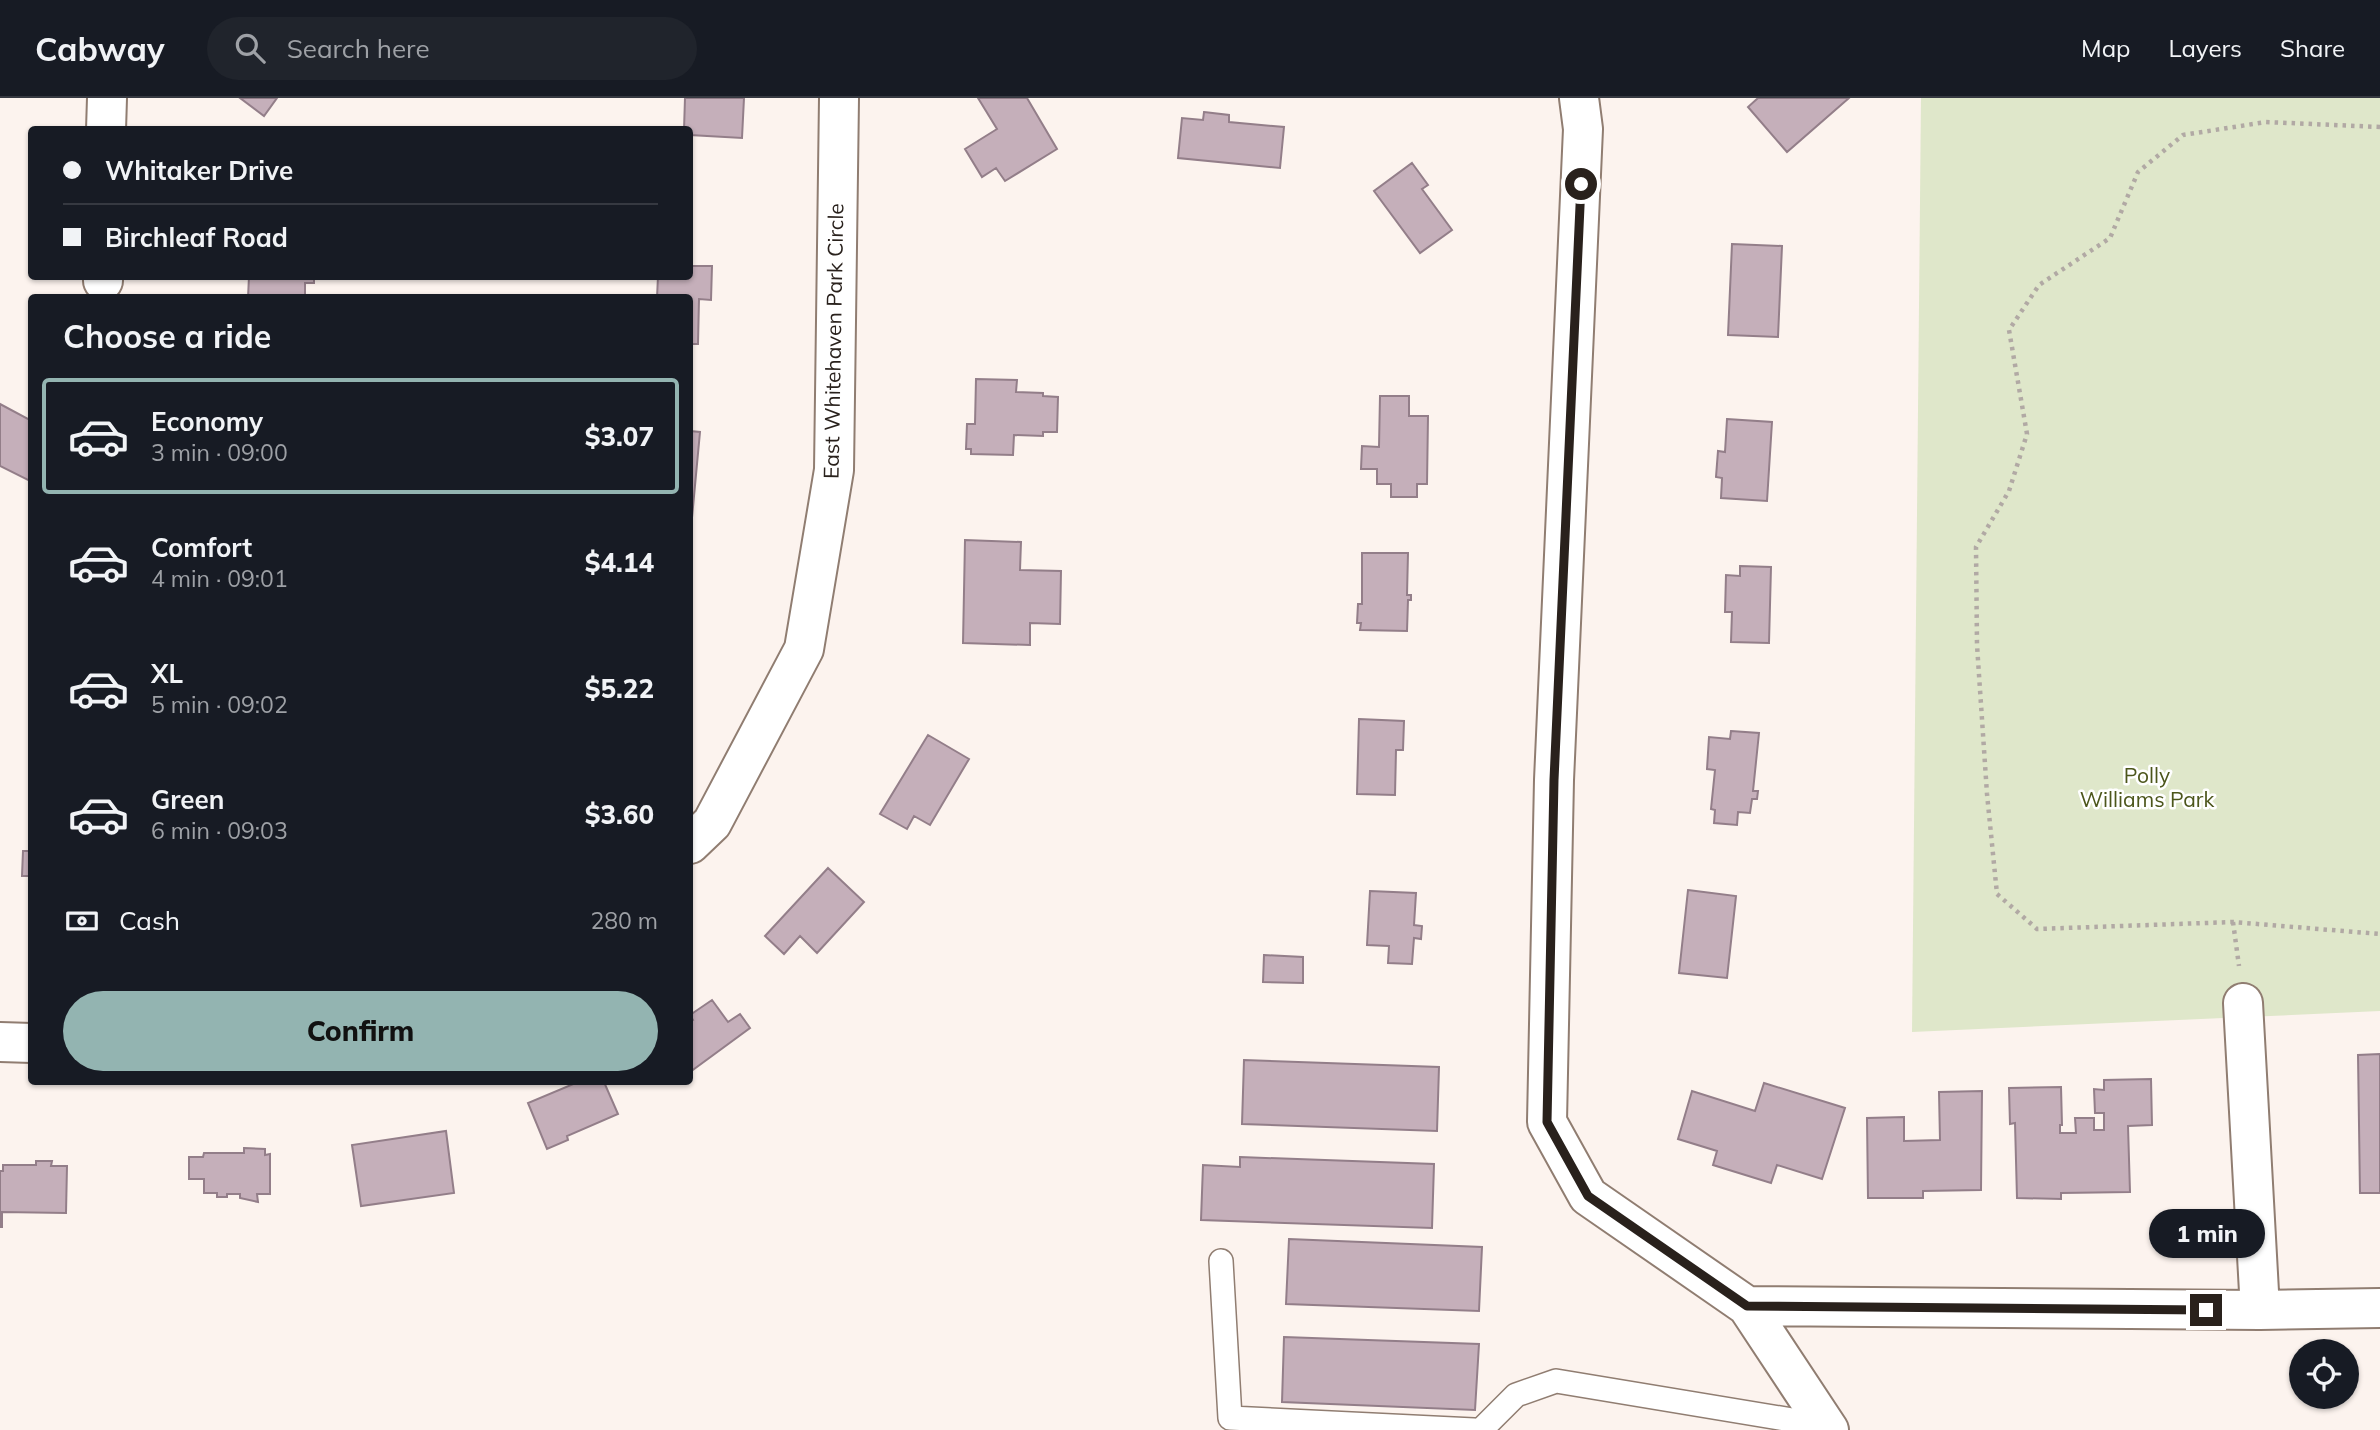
<!DOCTYPE html>
<meta charset="utf-8">
<style>
:root{--surface:#171b24;--page:#20242c;--text:#f1f3f6;--muted:#9ea1a6;--line:#363941;--accent:#93b4b1}
body{margin:0;font-family:Mulish,sans-serif;background:var(--page);color:var(--text);height:100vh;display:flex;flex-direction:column;font-size:26px;white-space:nowrap}
*{box-sizing:border-box;margin:0}
p{font-size:23px;color:var(--muted)}
.icon{flex:none;width:38px;height:38px;fill:none;stroke:currentColor;stroke-width:2;stroke-linecap:round;stroke-linejoin:round}
.map{position:relative;flex:1;overflow:hidden}
.details{position:absolute;left:28px;top:196px;width:665px;height:791px;display:flex;flex-direction:column;background:var(--surface);border-radius:7px;box-shadow:0 2px 5px #0004}
.details>*{flex:none}
.top-card{position:absolute;left:28px;top:28px;width:665px;height:154px;border-radius:7px;box-shadow:0 2px 5px #0004;display:grid;align-content:center;height:154px;padding:0 35px;background:var(--surface)}
.fabs{position:absolute;left:2289px;top:1241px;display:grid;gap:14px}
.fabs a{display:grid;place-items:center;width:70px;height:70px;border-radius:50%;background:var(--surface);box-shadow:0 2px 5px #0004;font-size:35px}
.end{position:absolute;width:32px;height:32px;margin:-16px;border:9px solid #29211c;background:#fff;box-shadow:0 0 0 4px #fff}
.from{border-radius:50%}
.bubble{position:absolute;height:49px;border-radius:24px;background:var(--surface);box-shadow:0 2px 5px #0004;font-size:23px;font-weight:800;line-height:49px;text-align:center}
.top-card b{display:flex;align-items:center;gap:24px;height:66px;font-size:26px}
.top-card b+b{border-top:2px solid var(--line)}
.top-card i{width:18px;height:18px;background:var(--text)}
ul{padding:0;list-style:none}
li{display:flex;align-items:center;gap:21px;height:116px;margin:0 14px 10px;padding:0 21px;border:4px solid transparent;border-radius:7px}
li div{flex:1}
li b{display:block;font-size:26px}
li em{font-style:normal;font-weight:800}
li.active{border-color:var(--accent)}
li>.icon{width:63px;height:63px;stroke-width:1.5}
h2{padding:0 35px;font-size:32px;line-height:84px}
.pay{display:flex;align-items:center;gap:18px;height:77px;padding:0 35px;font-size:26px}
.pay p{margin-inline-start:auto}
.button{display:flex;gap:14px;margin-top:auto;padding:14px 35px}
.button a{flex:1;height:80px;border-radius:42px;background:var(--accent);color:#111;font-size:28px;font-weight:800;line-height:80px;text-align:center}
header{display:flex;align-items:center;gap:42px;box-sizing:border-box;height:98px;padding:0 35px;background:var(--surface);border-bottom:2px solid var(--line)}
header strong{font-size:33px}
nav{display:flex;gap:38px;margin-inline-start:auto;font-size:24px}
.search{width:490px;height:63px;background:var(--page);display:flex;align-items:center;gap:18px;box-sizing:border-box;padding:0 24px;border-radius:38px;color:var(--muted);font-size:26px}
.map>svg:first-child{display:block}
.green{fill:#dfe7ca}
.building{fill:#c5afba;stroke:#937e89;stroke-width:2}
.lines{fill:none;stroke-linecap:round;stroke-linejoin:round}
.lane-casing{stroke:#907d71;stroke-width:26}
.street-casing{stroke:#907d71;stroke-width:42}
.path{stroke:#b1a9a4;stroke-width:4.5;stroke-dasharray:3.5 5;stroke-linecap:butt}
.lane{stroke:#fff;stroke-width:23}
.street{stroke:#fff;stroke-width:38}
.route{stroke:#29211c;stroke-width:9}
.labels{text-anchor:middle;stroke-width:5;stroke-linejoin:round;paint-order:stroke}
.street-label{font-size:21px;fill:#29211c;stroke:#fff}
.park-label{font-size:21px;fill:#4c561b;stroke:#fff}
</style>
<header>
<strong>Cabway</strong>
<div class="search"><svg class="icon" aria-label="search" viewBox="0 0 24 24"><circle cx="10" cy="10" r="6"/><path d="M15 15l6 6"/></svg>Search here</div>
<nav><a>Map</a><a>Layers</a><a>Share</a></nav>
</header>
<div class="map">
<svg width="2380" height="1332" viewBox="0 0 2380 1332">
<rect width="100%" height="100%" fill="#fcf3ee"/>
<path class="green" d="M1921 0H2380V913L1912 934Z"/>
<path class="building" d="M240 0H277L264 18Z
M685 0H744L742 40 690 37V32H684Z
M978 0H1027L1057 51 1005 83 996 70 982 79 965 51 997 31Z
M1758 0H1849L1787 54 1748 9Z
M1204 14 1229 17V24L1284 29 1280 70 1178 60 1182 20 1203 22Z
M1412 65 1428 87 1422 91 1452 132 1420 155 1374 93Z
M1732 146 1782 148 1778 239 1728 237Z
M690 168H712L711 202 699 201 698 246H690V200H657L658 178H690Z
M249 178H314V185H305V200H248Z
M976 281 1017 282 1016 294 1043 295V298L1058 299 1057 334H1043V338L1014 337 1013 357 971 356V351H966L967 326H975Z
M1380 298H1409V318H1428L1427 386H1417V399H1391V386H1377V371H1361L1362 348 1379 349Z
M0 306 32 323V384L0 368Z
M1727 321 1772 324 1767 403 1721 400 1722 380 1716 379 1718 353 1725 354Z
M690 333 700 334 690 441Z
M965 442 1021 444 1020 472 1061 473 1060 526 1030 525V547L963 545Z
M1362 455H1408L1407 497H1411V502H1408L1407 533 1360 532 1361 525H1357L1358 506H1362Z
M1740 468 1771 469 1769 545 1731 544 1732 514H1725L1726 477 1740 478Z
M1359 621 1404 623 1403 652H1396L1395 697 1357 696Z
M1731 633 1759 635 1753 693H1758L1757 701H1752L1750 715 1738 714 1737 727 1714 725 1715 712 1711 711 1715 672 1707 671 1709 639 1730 641Z
M928 637 969 661 930 727 914 718 907 731 880 716Z
M23 753H32V778H22Z
M828 770 864 804 817 855 800 838 784 856 765 838Z
M1688 792 1736 798 1727 880 1679 875Z
M1370 793 1416 795 1414 827 1422 828 1421 841 1414 840 1412 866 1388 865 1389 848 1367 847Z
M1264 857 1303 859V885L1263 884Z
M712 902 728 924 740 916 750 930 690 974V924L693 922 690 917Z
M2380 956V1095H2360L2358 957Z
M1244 962 1439 969 1437 1033 1242 1026Z
M2151 981 2152 1027 2128 1028 2130 1094 2061 1095V1101L2017 1100 2015 1025 2010 1026 2009 990 2061 989 2062 1027H2060V1035H2076L2075 1020H2094V1032H2104V1015H2095L2094 991 2104 992V982Z
M578 984H604L618 1016 567 1038 568 1042 547 1051 528 1005Z
M1764 985 1845 1010 1822 1081 1777 1067 1771 1085 1713 1067 1717 1053 1678 1041 1692 993 1755 1013Z
M1982 993 1981 1092 1923 1093V1100H1868L1867 1020 1904 1019V1043L1940 1042 1939 994Z
M446 1033 454 1095 361 1108 352 1047Z
M244 1050 265 1051V1057L270 1056V1096H257L258 1104 240 1100V1096H227V1099H217V1095H204V1081H189V1059H203L204 1055H244Z
M1240 1059 1434 1066 1432 1130 1201 1122 1203 1067 1240 1069Z
M36 1063H52L51 1068H67L66 1115 2 1114V1129H0V1073H3V1067H36Z
M1289 1141 1482 1149 1479 1213 1286 1206Z
M1284 1239 1479 1246 1475 1312 1282 1304Z"/>
<g class="lines">
<defs>
<path id="lane" d="M1221 1163 1230 1320 1474 1332
M1481 1332 1516 1297 1556 1283 1828 1328"/>
<path id="street" d="M1579 0 1583 31 1554 682 1547 1024 1588 1098 1747 1208 1829 1332
M106 32 107 0
M103 183V178
M690 746 712 725 804 551 834 372 839 0
M2243 905 2260 1212
M0 944 32 945
M1747 1208 2260 1212 2380 1210"/>
</defs>
<use href="#lane" class="lane-casing"/>
<use href="#street" class="street-casing"/>
<path class="path" d="M2380 29 2266 24 2183 37 2138 74 2110 140 2039 187 2009 232 2027 336 2009 393 1976 449 1977 547 1987 696 1997 796 2037 831 2233 824 2380 836
M2233 824 2239 868"/>
<use href="#lane" class="lane"/>
<use href="#street" class="street"/>
</g>
<g class="lines">
<path class="route" d="M1581 86 1554 682 1547 1024 1588 1098 1747 1208 2206 1212"/>
</g>
<g class="labels">
<g class="street-label">
<text transform="translate(834 243) rotate(-89)" y="7">East Whitehaven Park Circle</text>
</g>
<g class="park-label">
<text x="2147" y="685">Polly<tspan x="2147" dy="24">Williams Park</tspan></text>
</g>
</g>
</svg>
<div class="fabs">
<a><svg class="icon" aria-label="locate" viewBox="0 0 24 24"><circle cx="12" cy="12" r="6"/><path d="M12 2v4M12 18v4M2 12h4M18 12h4"/></svg></a>
</div>
<i class="end from" style="left:1581px;top:86px"></i>
<i class="end" style="left:2206px;top:1212px"></i>
<div class="bubble" style="left:2149px;top:1111px;width:116px">1 min</div>
<div class="top-card">
<b><i class="from"></i>Whitaker Drive</b>
<b><i></i>Birchleaf Road</b>
</div>
<section class="details">
<h2>Choose a ride</h2>
<ul>
<li class="active"><svg class="icon" aria-label="car" viewBox="0 0 24 24"><path d="M5 17H2v-5l4-1 3-4h7l3 4 3 1v5h-3M9 17h6M6 11h13"/><circle cx="7" cy="17" r="2"/><circle cx="17" cy="17" r="2"/></svg><div><b>Economy</b><p>3 min · 09:00</p></div><em>$3.07</em></li>
<li><svg class="icon" aria-label="car" viewBox="0 0 24 24"><path d="M5 17H2v-5l4-1 3-4h7l3 4 3 1v5h-3M9 17h6M6 11h13"/><circle cx="7" cy="17" r="2"/><circle cx="17" cy="17" r="2"/></svg><div><b>Comfort</b><p>4 min · 09:01</p></div><em>$4.14</em></li>
<li><svg class="icon" aria-label="car" viewBox="0 0 24 24"><path d="M5 17H2v-5l4-1 3-4h7l3 4 3 1v5h-3M9 17h6M6 11h13"/><circle cx="7" cy="17" r="2"/><circle cx="17" cy="17" r="2"/></svg><div><b>XL</b><p>5 min · 09:02</p></div><em>$5.22</em></li>
<li><svg class="icon" aria-label="car" viewBox="0 0 24 24"><path d="M5 17H2v-5l4-1 3-4h7l3 4 3 1v5h-3M9 17h6M6 11h13"/><circle cx="7" cy="17" r="2"/><circle cx="17" cy="17" r="2"/></svg><div><b>Green</b><p>6 min · 09:03</p></div><em>$3.60</em></li>
</ul>
<div class="pay"><svg class="icon" aria-label="cash" viewBox="0 0 24 24"><path d="M3 7h18v10H3z"/><circle cx="12" cy="12" r="2"/></svg>Cash<p>280 m</p></div>
<div class="button"><a>Confirm</a></div>
</section>
</div>
